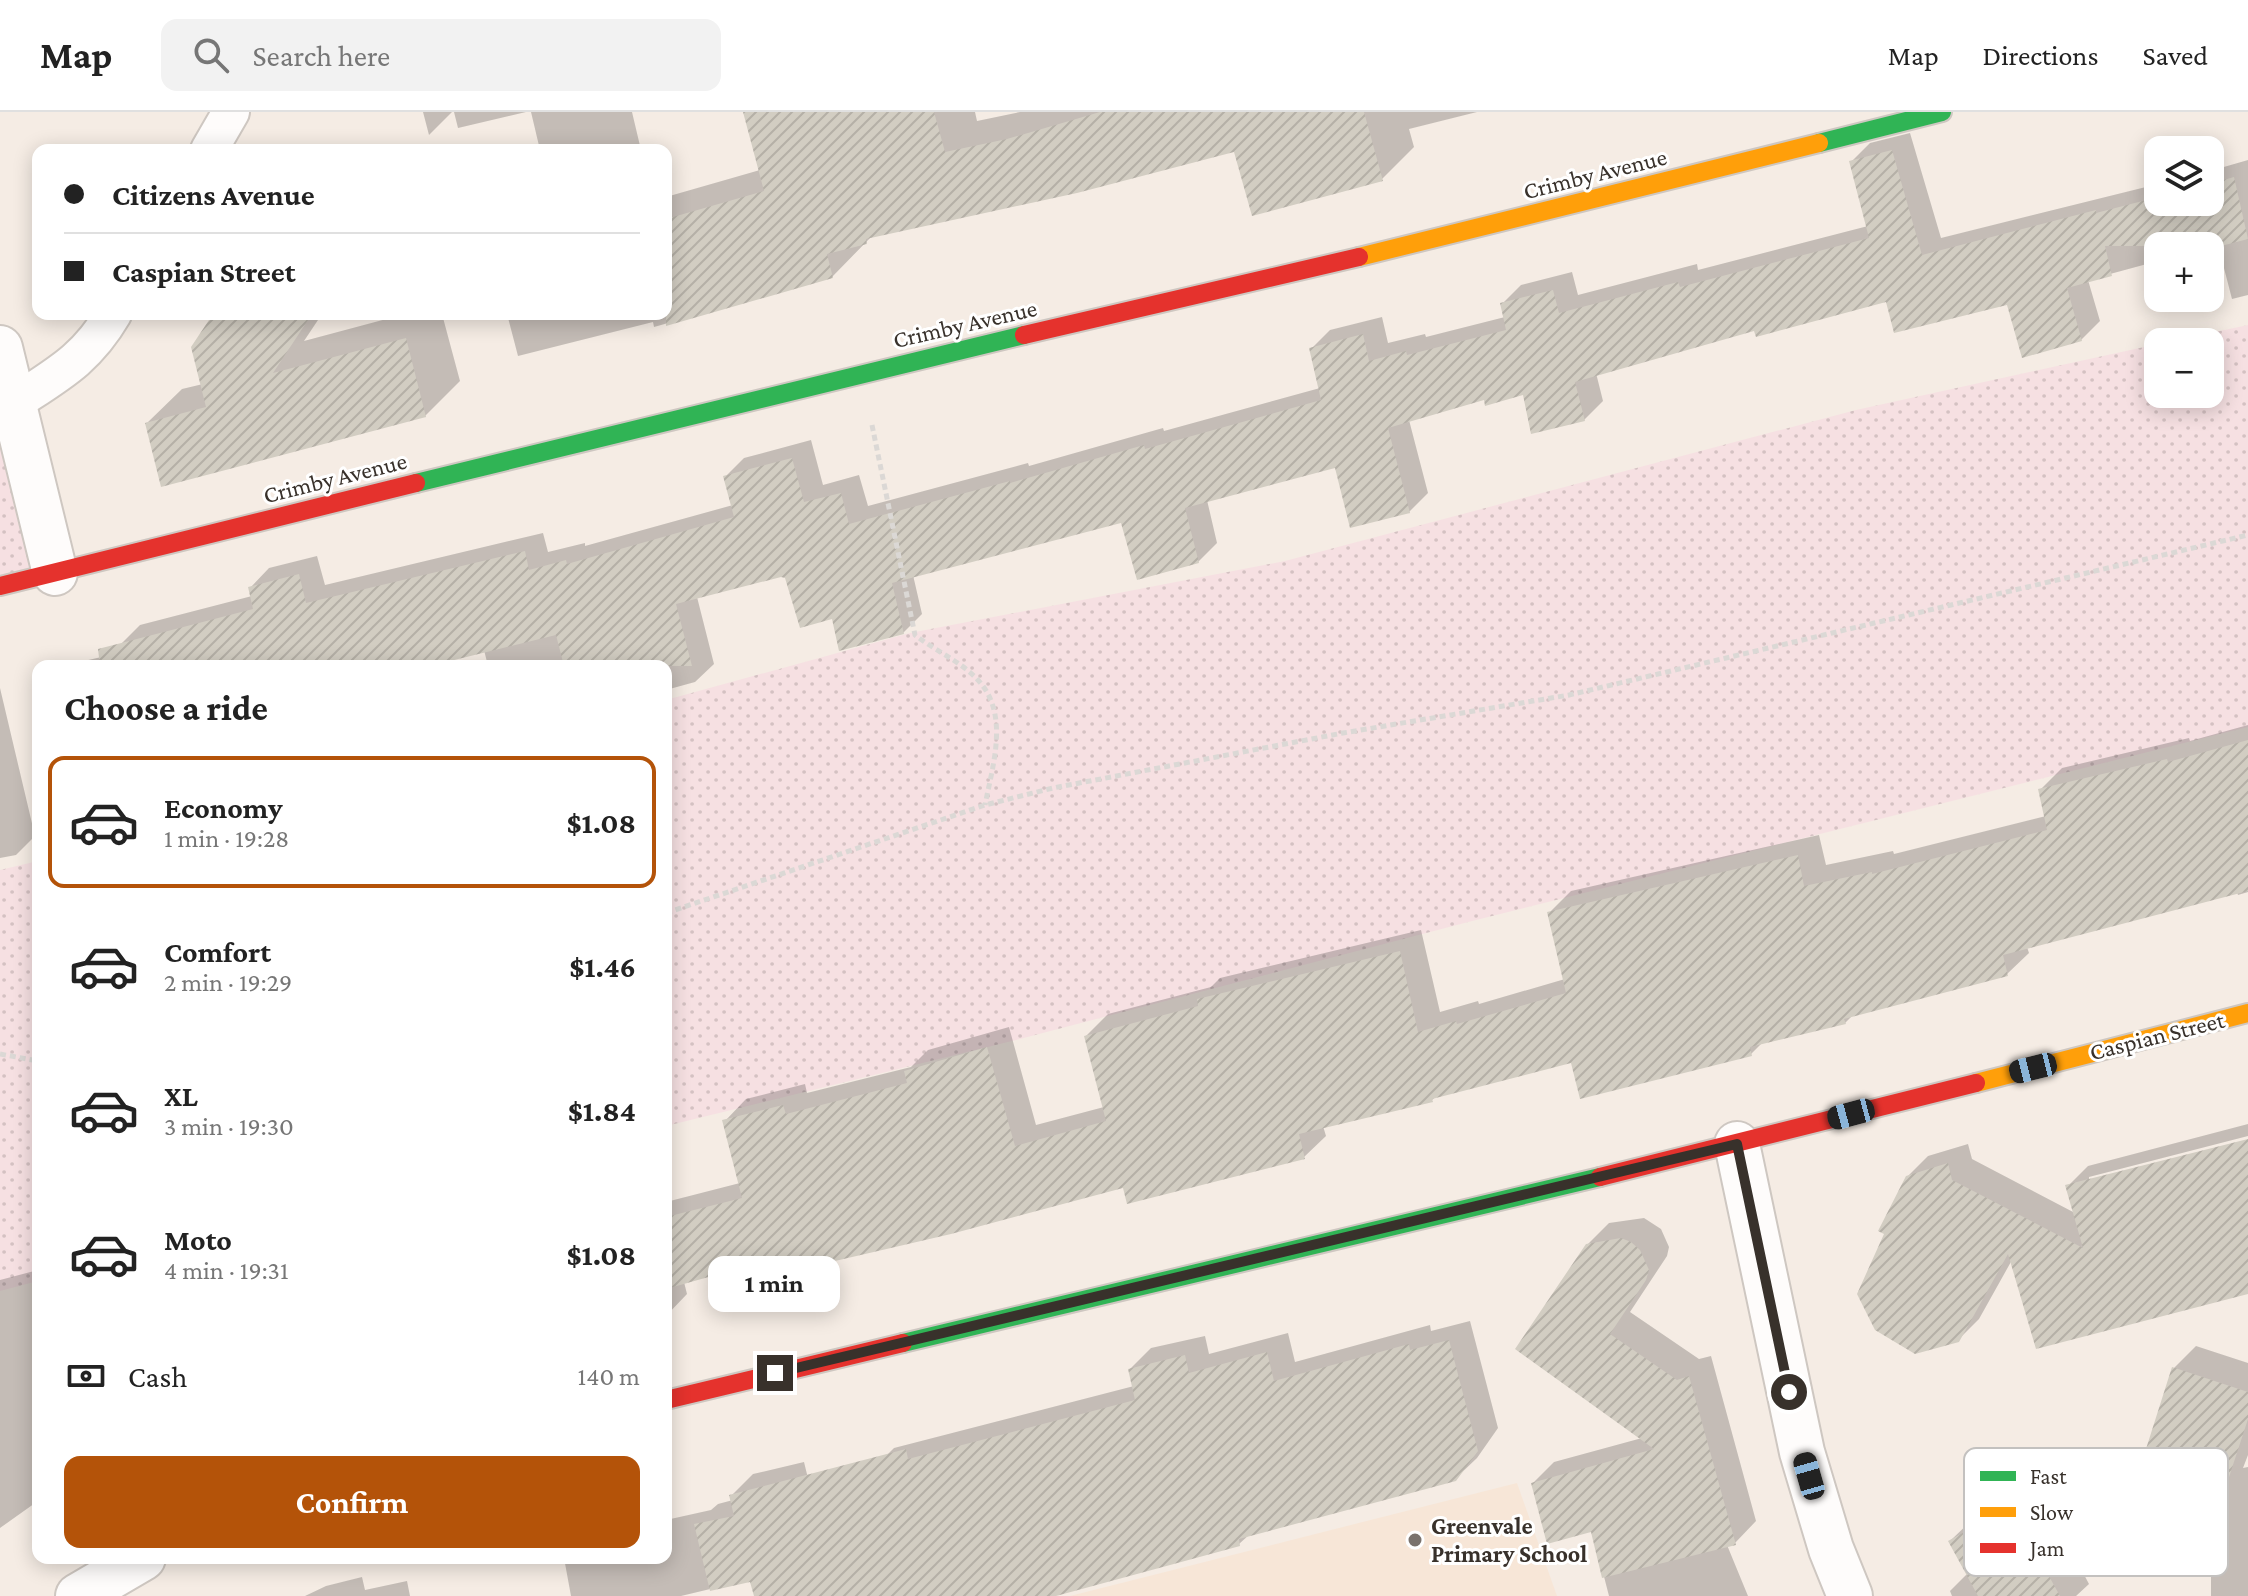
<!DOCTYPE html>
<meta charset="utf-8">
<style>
:root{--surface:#fff;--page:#f2f2f2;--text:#222;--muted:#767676;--line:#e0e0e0;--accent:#b45309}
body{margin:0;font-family:"Crimson Pro",serif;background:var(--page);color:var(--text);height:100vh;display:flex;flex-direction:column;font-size:30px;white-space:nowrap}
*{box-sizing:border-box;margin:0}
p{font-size:26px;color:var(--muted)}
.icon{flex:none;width:44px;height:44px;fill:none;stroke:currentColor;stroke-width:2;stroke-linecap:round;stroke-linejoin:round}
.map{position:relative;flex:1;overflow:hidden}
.sheet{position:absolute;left:32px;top:548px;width:640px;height:904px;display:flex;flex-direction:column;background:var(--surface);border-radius:16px;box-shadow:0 4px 20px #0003}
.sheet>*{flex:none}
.banner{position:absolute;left:32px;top:32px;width:640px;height:176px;border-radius:16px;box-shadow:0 4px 20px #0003;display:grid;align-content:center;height:176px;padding:0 32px;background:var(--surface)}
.fabs{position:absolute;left:2144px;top:24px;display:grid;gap:16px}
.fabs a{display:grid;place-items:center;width:80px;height:80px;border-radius:16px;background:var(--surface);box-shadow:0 4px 20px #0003;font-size:40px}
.end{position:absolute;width:36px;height:36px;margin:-18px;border:10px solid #38312b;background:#fff;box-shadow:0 0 0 4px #fff}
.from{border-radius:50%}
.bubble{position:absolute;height:56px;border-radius:16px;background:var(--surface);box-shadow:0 4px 20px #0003;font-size:26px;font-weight:700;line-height:56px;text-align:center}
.car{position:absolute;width:24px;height:48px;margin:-24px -12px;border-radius:10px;box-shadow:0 0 6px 2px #0007;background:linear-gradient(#222 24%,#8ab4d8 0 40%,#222 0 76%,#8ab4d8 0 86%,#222 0)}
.banner b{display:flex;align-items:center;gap:28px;height:76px;font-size:30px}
.banner b+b{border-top:2px solid var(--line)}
.banner i{width:20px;height:20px;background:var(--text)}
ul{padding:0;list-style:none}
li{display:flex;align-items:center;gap:24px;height:132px;margin:0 16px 12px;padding:0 16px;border:4px solid transparent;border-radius:16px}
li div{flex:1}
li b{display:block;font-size:30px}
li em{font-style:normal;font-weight:700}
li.selected{border-color:var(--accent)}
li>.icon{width:72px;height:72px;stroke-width:1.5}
h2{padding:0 32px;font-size:36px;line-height:96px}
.pay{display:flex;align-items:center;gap:20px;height:88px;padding:0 32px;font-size:30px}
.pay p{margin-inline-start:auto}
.primary-button{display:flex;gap:16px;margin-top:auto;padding:16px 32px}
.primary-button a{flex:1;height:92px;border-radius:16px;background:var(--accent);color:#fff;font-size:32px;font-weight:700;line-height:92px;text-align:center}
header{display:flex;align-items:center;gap:48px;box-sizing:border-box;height:112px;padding:0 40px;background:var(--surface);border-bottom:2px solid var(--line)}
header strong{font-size:38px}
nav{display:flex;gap:44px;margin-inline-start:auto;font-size:28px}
.search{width:560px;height:72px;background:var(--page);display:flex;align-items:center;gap:20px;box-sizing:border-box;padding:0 28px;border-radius:16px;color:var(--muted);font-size:30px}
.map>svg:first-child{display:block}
.built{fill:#f7e6d7}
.grass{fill:url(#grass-dots)}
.shadow{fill:#0003}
.building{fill:url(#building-hatch)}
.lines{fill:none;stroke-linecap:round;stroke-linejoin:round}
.lane-casing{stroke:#cec7c1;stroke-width:40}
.street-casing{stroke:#cec7c1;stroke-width:48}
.fast-casing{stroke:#cec7c1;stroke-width:22}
.slow-casing{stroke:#cec7c1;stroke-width:22}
.jam-casing{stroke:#cec7c1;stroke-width:22}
.path{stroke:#dbd8d5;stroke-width:5;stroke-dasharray:6 4;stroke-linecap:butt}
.lane{stroke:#fefcfb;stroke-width:36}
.street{stroke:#fefcfb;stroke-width:44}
.fast{stroke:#30b455;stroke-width:18}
.slow{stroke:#ff9f0a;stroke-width:18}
.jam{stroke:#e5322d;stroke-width:18}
.route{stroke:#38312b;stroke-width:10}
.poi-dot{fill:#7a726c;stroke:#fff;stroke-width:3}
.labels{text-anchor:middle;stroke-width:6;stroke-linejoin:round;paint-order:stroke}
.street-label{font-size:24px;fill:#38312b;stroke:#fff}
.poi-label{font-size:24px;font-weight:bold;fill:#38312b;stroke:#fff;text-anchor:start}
.key{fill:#fff;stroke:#c3c1bf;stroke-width:2}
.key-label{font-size:22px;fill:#38312b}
</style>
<header>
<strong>Map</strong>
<div class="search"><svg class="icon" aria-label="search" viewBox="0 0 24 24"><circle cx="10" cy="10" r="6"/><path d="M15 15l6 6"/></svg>Search here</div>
<nav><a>Map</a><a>Directions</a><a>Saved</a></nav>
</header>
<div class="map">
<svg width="2248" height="1484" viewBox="0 0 2248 1484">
<defs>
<pattern id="grass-dots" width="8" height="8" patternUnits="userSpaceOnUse" patternTransform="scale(2)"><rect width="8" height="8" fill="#f6e0e2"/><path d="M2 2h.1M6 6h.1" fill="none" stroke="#d4c1c2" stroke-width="1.8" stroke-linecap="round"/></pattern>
<pattern id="building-hatch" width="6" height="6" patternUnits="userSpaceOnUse" patternTransform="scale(2)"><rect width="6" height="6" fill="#d2cdc2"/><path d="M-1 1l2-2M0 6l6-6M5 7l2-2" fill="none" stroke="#b5b0a7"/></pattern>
</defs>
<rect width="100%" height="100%" fill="#f5ece4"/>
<path class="built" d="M1517 1371 1557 1484H1070Z"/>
<path class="grass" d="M2248 213V615L1476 808 1008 930 666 1014V588L910 521 1285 449 1856 298 2158 232V282H2210V230H2168Z
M0 253 54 462 0 476Z
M38 749V1169L0 1179V758Z"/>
<path class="shadow" d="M423 0H452L429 23Z
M454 0H526L458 16Z
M531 0H632L641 38H540Z
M745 0H975L977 9 1020 0H1477L1409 17 1414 35 1381 68 1236 37 872 124 832 165 654 215 653 210 518 244 507 202H666V85L760 58Z
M1910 21 1941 126 2158 72V90H2210V59L2248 48V183L2232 187 2219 137 2210 140V134H2158V149L2088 168 2100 209 2081 228 2008 191 1888 188 1756 216 1596 261 1603 289 1584 308 1524 281 1485 285 1409 308 1428 381 1409 400 1336 354 1207 388 1217 431 1198 450 1123 408 913 463 922 502 903 521 833 504 787 464 781 463 697 485 714 552 695 570 666 578V554H488L484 538 424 554H79L84 549 123 540 121 532 140 513 252 484 251 475 269 456 317 444 325 473 543 421 548 440 585 431V434L733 393 725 365 744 346 811 328 823 373 859 363 868 394 1028 351 1029 354 1163 316 1164 319 1320 276 1311 237 1330 218 1382 205 1388 231 1425 222 1426 225 1505 205 1502 192 1521 173 1572 160 1578 183 1697 152 1698 158 1868 114 1851 50 1870 31Z
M215 202H322L304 229 405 202H442L460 269 425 304 147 311 182 277 203 272Z
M0 576 35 724 16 743 0 746Z
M2248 613V780L2238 783 2237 780 2027 835 2029 841 2007 862 1854 902 1845 911 1763 930 1751 942 1573 948 1438 983 1432 988 1323 1014 1326 1024 1304 1045 1124 1073 760 1149 684 1170 687 1182 666 1204V1090L740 1071 725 1009 746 987 805 972 807 981 911 955 928 938 1009 915 1036 1013 1104 995 1086 924 1108 902 1211 875 1220 866 1421 818 1440 900 1478 889 1479 892 1565 867 1549 801 1571 779 1819 723 1826 753 1893 739 1894 742 2046 704 2040 678 2062 656 2189 626 2190 629Z
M2248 1012V1024L2089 1065V1069L2248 1028V1179L2012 1148 1979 1207 1958 1228 1887 1121 1907 1065 1928 1044 1968 1032 1972 1047 2075 1101 2068 1074 2088 1054Z
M1644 1106 1661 1117 1669 1135 1667 1144 1630 1200 1699 1247 1711 1244 1756 1409 1735 1431 1727 1433 1748 1484H1609L1592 1418 1533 1371 1554 1350 1642 1326 1518 1236 1587 1133 1609 1111Z
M38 1158V1389L0 1416V1168Z
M1470 1209 1498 1316 1477 1346 1455 1367 1250 1422 1239 1432 1048 1484H907L873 1357 894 1336 1134 1274 1130 1257 1151 1236 1205 1224 1209 1242 1288 1221 1295 1250 1430 1213 1431 1219Z
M2196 1234 2248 1251V1343L2243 1356 2248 1355V1484H2211V1405L2174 1256Z
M804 1350 837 1484H756L752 1467 681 1484H571L564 1446H666V1408L711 1398 718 1392 733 1388 732 1383 753 1362Z
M2036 1372 2089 1472 2076 1484H1952L1950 1479 1968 1461 1950 1429 1974 1406Z
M362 1465 365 1478 407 1469 410 1484H305L326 1474Z"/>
<path class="building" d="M743 0H934L945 40 1007 27 1100 0H1364L1383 69 1252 104 1234 40 1077 81 866 127 867 132 827 142 833 166 666 214V107L764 79Z
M1892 38 1922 143 2096 98V101L2158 85V90H2210V72L2234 65 2248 127 2221 134H2105L2112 164 2067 176 2082 229 2022 246 2007 193 1894 221 1886 190 1756 225 1754 219 1575 270 1585 309 1531 322 1523 283 1485 294 1484 288 1388 316 1410 401 1350 416 1335 356 1185 396 1199 451 1137 468 1121 411 892 471 904 522 839 539 832 507 800 516 785 466 781 465 676 492 692 554H564L556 523 430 554H100L98 537 253 497 248 475 299 462 306 491 525 439 529 458 566 448 567 452 734 405 723 364 792 346 804 390 841 381 849 412 1010 369V371L1144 333 1145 337 1321 288 1309 236 1363 222 1369 249 1406 239 1407 243 1506 218 1500 191 1553 178 1559 201 1678 170 1680 175 1869 126 1849 49Z
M213 202H312L273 261 406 226 426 305 161 375 145 311 206 295 191 235Z
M2248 628V779L2003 843 2008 864 1844 907 1846 912 1750 935 1752 944 1580 987 1571 951 1432 987 1433 990 1299 1022 1305 1047 1127 1092 1123 1076 951 1122 762 1166 758 1151 666 1177V1105L742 1086 722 1008 783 993 786 1002 907 971 904 959 987 935 1015 1034 1106 1009 1084 924 1198 894 1197 887 1400 839 1418 920 1456 909 1457 912 1566 881 1547 800 1798 743 1804 774 1872 760V762L2047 718 2038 677 2167 647 2168 650Z
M2248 1027V1182L2036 1237 2008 1142 1959 1230 1915 1242 1875 1218 1857 1182 1884 1122 1878 1119 1906 1064 1948 1051 1952 1068 2083 1136 2065 1073Z
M1621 1126 1631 1130 1640 1138 1649 1158 1646 1168 1610 1222 1677 1268 1689 1264 1736 1433 1602 1466 1591 1420 1547 1432 1531 1371 1654 1337 1515 1237 1586 1132Z
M1449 1228 1478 1339 1456 1369 1239 1427 1240 1434 1056 1484H754L750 1470 710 1479 694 1412 734 1404 729 1383 906 1337 908 1347 1135 1288 1128 1257 1185 1243 1189 1261 1267 1240 1274 1269 1409 1232 1410 1238Z
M2172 1255 2248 1280V1307L2215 1408 2132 1381Z
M2012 1394 2031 1432 2060 1484H1978L1948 1429Z"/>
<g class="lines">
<defs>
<path id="lane" d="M209 38 231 0
M14 291C58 262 86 248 113 202"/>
<path id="street" d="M0 236 55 461
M1737 1032 1802 1340 1831 1437 1850 1484
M78 1484 143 1446"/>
<path id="fast" d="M1819 31 1942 0
M416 371 1024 223
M903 1231 1600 1065"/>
<path id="slow" d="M1359 145 1819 31
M1976 971 2248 901"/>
<path id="jam" d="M1024 223 1359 145
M0 474 416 371
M1600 1065 1976 971
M666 1288 903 1231"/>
</defs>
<use href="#lane" class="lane-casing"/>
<use href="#street" class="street-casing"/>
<use href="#fast" class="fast-casing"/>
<use href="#slow" class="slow-casing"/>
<use href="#jam" class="jam-casing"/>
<path class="path" d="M872 313 915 523C934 538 960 549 977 567 1010 601 993 652 985 693
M666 801 985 693 1053 676 1343 621 1569 583 2248 423
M0 942 38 949"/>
<use href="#lane" class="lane"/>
<use href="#street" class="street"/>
<use href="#fast" class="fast"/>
<use href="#slow" class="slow"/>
<use href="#jam" class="jam"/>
</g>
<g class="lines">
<path class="route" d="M775 1261 1737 1032 1789 1280"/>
</g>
<circle class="poi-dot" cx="1415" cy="1428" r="8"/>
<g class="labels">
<g class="street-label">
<text transform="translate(1595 62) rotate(-14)" y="8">Crimby Avenue</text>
<text transform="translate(965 212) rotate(-13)" y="8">Crimby Avenue</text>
<text transform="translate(335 366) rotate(-14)" y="8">Crimby Avenue</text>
<text transform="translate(2157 924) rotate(-14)" y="8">Caspian Street</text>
</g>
<g class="poi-label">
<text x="1431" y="1422">Greenvale<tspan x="1431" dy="28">Primary School</tspan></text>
</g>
</g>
<rect x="1964" y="1336" width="264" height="128" rx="12" class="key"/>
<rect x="1980" y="1359" width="36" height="10" fill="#30b455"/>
<rect x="1980" y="1395" width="36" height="10" fill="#ff9f0a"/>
<rect x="1980" y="1431" width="36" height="10" fill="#e5322d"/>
<g class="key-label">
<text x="2030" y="1372">Fast</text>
<text x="2030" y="1408">Slow</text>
<text x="2030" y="1444">Jam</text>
</g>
</svg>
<div class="fabs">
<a><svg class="icon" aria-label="layers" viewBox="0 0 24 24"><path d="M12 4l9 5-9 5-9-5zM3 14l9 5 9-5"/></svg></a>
<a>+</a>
<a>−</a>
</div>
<i class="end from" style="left:1789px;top:1280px"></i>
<i class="end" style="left:775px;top:1261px"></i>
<div class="bubble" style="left:708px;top:1144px;width:132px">1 min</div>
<i class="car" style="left:2033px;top:956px;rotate:256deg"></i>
<i class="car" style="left:1851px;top:1002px;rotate:255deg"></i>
<i class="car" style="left:1809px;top:1364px;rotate:344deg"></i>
<div class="banner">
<b><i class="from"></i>Citizens Avenue</b>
<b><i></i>Caspian Street</b>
</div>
<section class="sheet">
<h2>Choose a ride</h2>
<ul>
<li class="selected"><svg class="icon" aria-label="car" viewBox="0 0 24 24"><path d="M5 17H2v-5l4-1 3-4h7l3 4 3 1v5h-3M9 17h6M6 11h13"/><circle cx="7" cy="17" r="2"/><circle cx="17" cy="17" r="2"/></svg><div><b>Economy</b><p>1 min · 19:28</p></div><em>$1.08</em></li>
<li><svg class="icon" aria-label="car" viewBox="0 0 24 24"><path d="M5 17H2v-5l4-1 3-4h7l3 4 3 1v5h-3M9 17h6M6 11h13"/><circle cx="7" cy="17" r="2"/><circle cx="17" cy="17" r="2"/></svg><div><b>Comfort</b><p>2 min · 19:29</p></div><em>$1.46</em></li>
<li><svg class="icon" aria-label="car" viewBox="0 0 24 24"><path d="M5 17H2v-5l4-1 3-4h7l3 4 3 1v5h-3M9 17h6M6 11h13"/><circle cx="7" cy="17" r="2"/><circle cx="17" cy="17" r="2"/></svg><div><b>XL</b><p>3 min · 19:30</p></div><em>$1.84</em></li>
<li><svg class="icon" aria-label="car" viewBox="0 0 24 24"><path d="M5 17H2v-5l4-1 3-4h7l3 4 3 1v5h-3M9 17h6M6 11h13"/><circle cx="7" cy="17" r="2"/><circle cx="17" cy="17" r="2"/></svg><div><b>Moto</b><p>4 min · 19:31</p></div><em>$1.08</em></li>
</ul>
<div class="pay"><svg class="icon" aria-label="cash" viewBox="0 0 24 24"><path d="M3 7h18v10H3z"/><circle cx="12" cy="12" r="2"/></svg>Cash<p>140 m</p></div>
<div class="primary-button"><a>Confirm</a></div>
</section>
</div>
